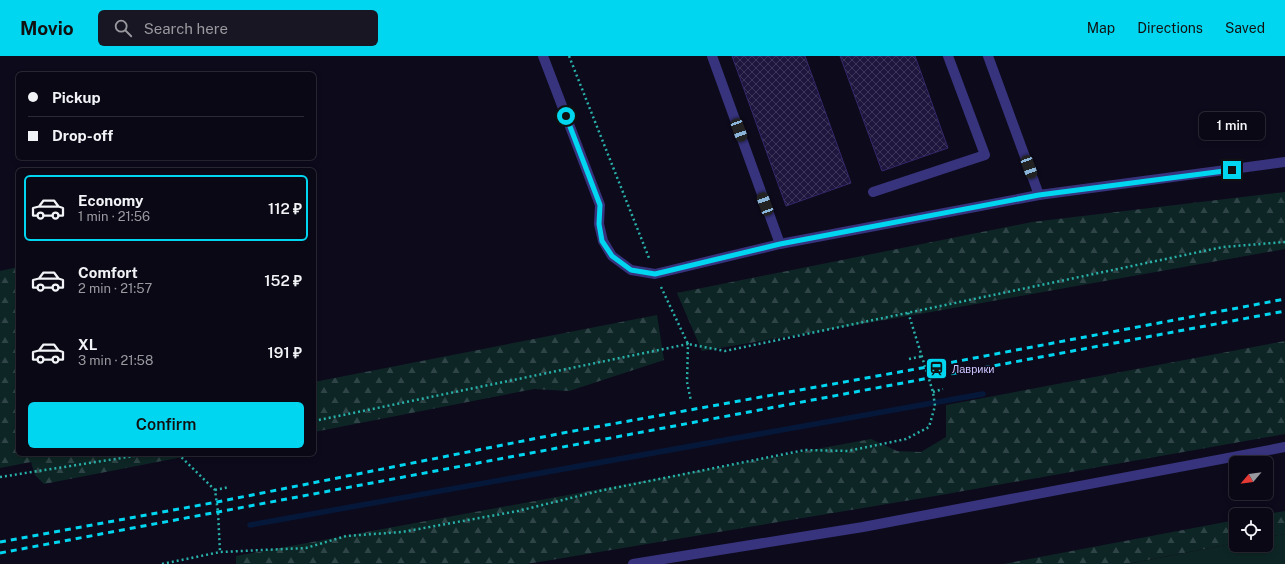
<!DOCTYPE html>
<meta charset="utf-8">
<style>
:root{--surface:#0a0815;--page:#181622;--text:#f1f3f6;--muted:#999aa0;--line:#2a2934;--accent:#00d6f0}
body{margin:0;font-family:"Public Sans",sans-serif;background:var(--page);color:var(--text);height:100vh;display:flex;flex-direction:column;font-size:15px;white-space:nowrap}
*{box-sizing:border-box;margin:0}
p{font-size:13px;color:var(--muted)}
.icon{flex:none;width:22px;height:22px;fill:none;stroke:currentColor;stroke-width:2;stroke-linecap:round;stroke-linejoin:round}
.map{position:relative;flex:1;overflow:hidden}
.panel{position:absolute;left:16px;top:112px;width:300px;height:288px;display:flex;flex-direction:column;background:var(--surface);border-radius:6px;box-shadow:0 2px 6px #0003,0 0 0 1px var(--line)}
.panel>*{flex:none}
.banner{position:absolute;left:16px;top:16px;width:300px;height:88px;border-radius:6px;box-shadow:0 2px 6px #0003,0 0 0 1px var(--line);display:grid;align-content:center;height:88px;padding:0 12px;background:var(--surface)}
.needle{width:26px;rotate:241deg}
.buttons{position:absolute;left:1229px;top:400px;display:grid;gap:8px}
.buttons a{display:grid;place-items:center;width:44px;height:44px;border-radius:6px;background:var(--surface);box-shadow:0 2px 6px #0003,0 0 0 1px var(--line);font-size:20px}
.end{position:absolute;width:18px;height:18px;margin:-9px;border:5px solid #00d6f0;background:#111;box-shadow:0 0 0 2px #111}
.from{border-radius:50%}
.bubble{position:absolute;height:28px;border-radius:6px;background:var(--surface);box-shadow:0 2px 6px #0003,0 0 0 1px var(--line);font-size:13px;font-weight:600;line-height:28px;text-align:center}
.car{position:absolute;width:12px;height:24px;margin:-12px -6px;border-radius:5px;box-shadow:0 0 3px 1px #0007;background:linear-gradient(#222 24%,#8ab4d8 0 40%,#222 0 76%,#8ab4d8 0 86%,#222 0)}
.banner b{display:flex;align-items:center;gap:14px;height:38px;font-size:15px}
.banner b+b{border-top:1px solid var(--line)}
.banner i{width:10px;height:10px;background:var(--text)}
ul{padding:7px 0 0;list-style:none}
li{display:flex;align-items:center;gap:12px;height:66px;margin:0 8px 6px;padding:0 4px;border:2px solid transparent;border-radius:6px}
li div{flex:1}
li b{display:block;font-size:15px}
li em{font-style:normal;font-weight:600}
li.current{border-color:var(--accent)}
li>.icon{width:36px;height:36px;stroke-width:1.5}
.cta{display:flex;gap:8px;margin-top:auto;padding:8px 12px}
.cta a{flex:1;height:46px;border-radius:6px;background:var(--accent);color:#111;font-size:16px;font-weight:600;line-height:46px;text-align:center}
header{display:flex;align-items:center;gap:24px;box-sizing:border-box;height:56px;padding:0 20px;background:var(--accent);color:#111}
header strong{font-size:19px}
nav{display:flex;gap:22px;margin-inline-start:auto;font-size:14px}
.search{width:280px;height:36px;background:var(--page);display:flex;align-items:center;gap:10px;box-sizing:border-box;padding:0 14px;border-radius:6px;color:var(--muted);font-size:15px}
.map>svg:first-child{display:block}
.grass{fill:#0d2625}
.forest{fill:url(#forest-firs)}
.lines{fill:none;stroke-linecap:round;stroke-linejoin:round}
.stream{stroke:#061839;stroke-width:5.5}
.building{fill:url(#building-cross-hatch);stroke:#35276a}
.path{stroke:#28b0a9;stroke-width:2.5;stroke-dasharray:2 3;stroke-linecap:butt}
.lane{stroke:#37337d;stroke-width:10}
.street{stroke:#37337d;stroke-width:10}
.rail{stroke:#00d6f0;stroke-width:3;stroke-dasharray:6 5;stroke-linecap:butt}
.route{stroke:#00d6f0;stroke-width:5}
.labels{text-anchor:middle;stroke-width:3;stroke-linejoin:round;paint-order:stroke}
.poi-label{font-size:11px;fill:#ccc5ff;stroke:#0d0a1c;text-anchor:start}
</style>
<header>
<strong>Movio</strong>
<div class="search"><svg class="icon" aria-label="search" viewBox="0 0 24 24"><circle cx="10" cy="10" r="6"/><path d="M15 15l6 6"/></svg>Search here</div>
<nav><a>Map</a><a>Directions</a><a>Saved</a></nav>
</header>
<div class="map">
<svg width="1285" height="508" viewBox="0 0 1285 508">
<defs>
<pattern id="forest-firs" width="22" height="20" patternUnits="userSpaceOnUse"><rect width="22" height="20" fill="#0d2625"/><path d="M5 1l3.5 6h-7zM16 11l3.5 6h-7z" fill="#2f4446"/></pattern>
<pattern id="building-cross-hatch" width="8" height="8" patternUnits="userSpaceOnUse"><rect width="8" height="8" fill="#1e163d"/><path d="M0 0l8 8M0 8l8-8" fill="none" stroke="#3e365a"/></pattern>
</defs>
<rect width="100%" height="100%" fill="#0d0a1c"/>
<path class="grass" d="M1285 478V508H1127L1236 487V489H1266V481Z"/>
<path class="forest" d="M1285 136V193L914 259 702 295 677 237 1032 166Z
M18 211V398H198L44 428 35 419 31 406 0 412V215Z
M657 259 664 304 569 335 534 333 314 376V326Z
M1285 285V378L941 439 527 508H236V500L871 383 897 395 921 396 946 381V349Z
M1285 455V478L1266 481V459H1262Z
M1236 464V487L1126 508H1003Z"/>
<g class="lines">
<path class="stream" d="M250 469 983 338"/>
</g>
<path class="building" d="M732 0H805L851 127 786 150Z
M840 0H915L948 92 882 115Z"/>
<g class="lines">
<path class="path" d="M569 0 649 202
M661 231 688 288 725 295 1223 191 1285 186
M909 303 923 300
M933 336 943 333
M314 365 688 288 687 326 691 345
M178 398 215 434 218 456 220 496
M0 421 147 398
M215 434 229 431
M162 508 220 496 306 492 346 480 402 476 518 455 599 435 805 394 848 395 906 383 929 371 935 350 933 336 908 256"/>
<path class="lane" d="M712 0 780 188
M988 0 1039 139
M873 136 985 99 948 0
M633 508 863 471 1285 391"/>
<path class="street" d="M543 0 600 149 599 168 603 185 612 200 631 214 655 218 780 188 1039 139 1285 106"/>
<path class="rail" d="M0 486 217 446 568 376 927 311 1285 243
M0 497 1285 255"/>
</g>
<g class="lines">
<path class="route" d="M566 60 600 149 599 168 602 185 612 200 631 214 655 218 780 188 1039 139 1232 114"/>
</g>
<defs>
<symbol id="station-square" viewBox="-11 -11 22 22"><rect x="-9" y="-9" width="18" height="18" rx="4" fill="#00d6f0" stroke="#0d0a1c"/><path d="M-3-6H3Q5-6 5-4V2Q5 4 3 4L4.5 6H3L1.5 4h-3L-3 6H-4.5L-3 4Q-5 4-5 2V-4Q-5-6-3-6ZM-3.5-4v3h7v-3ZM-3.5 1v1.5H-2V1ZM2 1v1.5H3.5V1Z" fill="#111"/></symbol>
</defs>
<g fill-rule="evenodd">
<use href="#station-square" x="924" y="300" width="25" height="25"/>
</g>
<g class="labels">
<g class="poi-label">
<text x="952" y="317">Лаврики</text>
</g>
</g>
</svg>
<div class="buttons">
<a><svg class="needle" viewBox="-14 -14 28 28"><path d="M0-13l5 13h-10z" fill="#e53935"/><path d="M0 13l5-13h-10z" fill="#999aa0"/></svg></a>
<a><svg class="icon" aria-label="locate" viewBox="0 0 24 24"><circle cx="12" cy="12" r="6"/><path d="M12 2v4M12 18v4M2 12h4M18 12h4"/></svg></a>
</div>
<i class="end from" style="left:566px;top:60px"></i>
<i class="end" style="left:1232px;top:114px"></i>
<div class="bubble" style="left:1199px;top:56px;width:66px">1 min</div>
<i class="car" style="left:739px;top:74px;rotate:160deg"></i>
<i class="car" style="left:1029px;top:111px;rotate:160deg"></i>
<i class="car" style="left:765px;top:148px;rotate:340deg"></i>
<div class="banner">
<b><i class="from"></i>Pickup</b>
<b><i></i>Drop-off</b>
</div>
<section class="panel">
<ul>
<li class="current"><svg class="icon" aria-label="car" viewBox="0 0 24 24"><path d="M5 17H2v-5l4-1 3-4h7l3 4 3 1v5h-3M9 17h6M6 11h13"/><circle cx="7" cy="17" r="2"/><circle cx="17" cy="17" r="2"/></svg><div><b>Economy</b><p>1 min · 21:56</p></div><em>112 ₽</em></li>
<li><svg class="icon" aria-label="car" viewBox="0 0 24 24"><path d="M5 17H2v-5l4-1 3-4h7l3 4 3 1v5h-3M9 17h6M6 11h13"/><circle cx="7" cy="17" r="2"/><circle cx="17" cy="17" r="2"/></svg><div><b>Comfort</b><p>2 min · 21:57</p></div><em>152 ₽</em></li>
<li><svg class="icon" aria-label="car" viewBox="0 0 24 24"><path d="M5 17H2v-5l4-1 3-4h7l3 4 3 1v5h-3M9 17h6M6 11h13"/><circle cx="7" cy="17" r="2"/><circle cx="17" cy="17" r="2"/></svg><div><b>XL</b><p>3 min · 21:58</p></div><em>191 ₽</em></li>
</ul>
<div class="cta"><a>Confirm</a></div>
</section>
</div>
